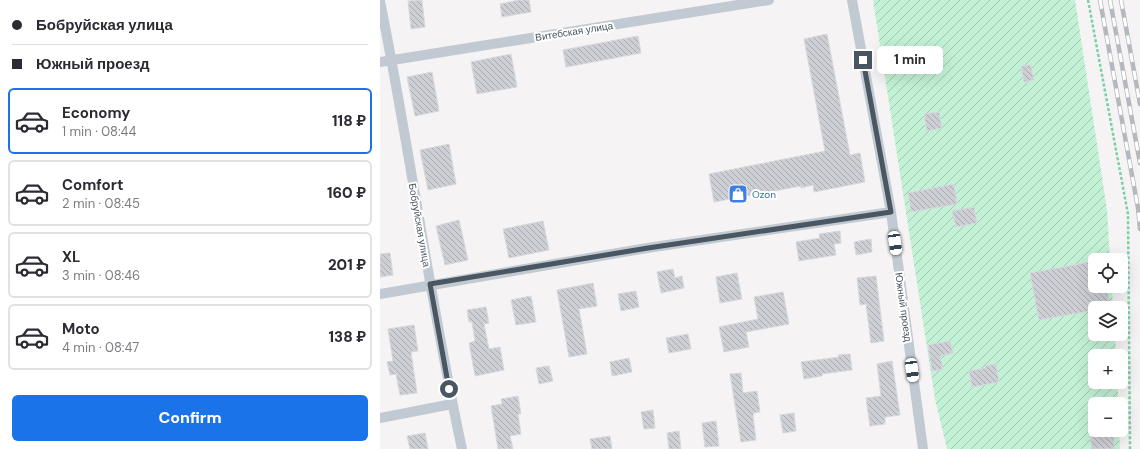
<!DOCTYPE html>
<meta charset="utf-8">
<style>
:root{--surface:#fff;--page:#f7f7f7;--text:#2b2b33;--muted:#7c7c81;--line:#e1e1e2;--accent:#1a73e8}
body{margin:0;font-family:"DM Sans",sans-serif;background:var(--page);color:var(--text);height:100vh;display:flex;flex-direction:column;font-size:15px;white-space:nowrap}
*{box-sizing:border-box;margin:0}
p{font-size:13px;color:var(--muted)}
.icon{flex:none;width:22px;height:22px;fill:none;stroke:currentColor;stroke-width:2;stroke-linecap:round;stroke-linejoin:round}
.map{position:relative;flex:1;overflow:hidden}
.side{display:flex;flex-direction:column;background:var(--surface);width:380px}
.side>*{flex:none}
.top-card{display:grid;align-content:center;height:88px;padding:0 12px;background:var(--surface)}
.controls{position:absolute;left:708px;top:253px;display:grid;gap:8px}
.controls a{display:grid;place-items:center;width:40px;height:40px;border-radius:6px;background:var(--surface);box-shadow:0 4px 16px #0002;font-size:20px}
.end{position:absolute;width:18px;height:18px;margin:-9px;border:5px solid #4a5661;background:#fff;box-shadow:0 0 0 2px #fff}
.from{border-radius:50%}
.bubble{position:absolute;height:28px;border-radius:6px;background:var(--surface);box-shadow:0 4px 16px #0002;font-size:13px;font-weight:800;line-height:28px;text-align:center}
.car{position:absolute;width:12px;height:24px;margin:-12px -6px;border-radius:5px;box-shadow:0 0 3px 1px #0007;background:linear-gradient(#fff 24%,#345 0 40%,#fff 0 76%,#345 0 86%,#fff 0)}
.top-card b{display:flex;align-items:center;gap:14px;height:38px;font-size:15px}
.top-card b+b{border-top:1px solid var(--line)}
.top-card i{width:10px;height:10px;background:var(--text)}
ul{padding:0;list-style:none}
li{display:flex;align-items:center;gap:12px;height:66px;margin:0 8px 6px;padding:0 4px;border:2px solid var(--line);border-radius:6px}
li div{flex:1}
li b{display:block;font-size:15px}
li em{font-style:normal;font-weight:800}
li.selected{border-color:var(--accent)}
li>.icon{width:36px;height:36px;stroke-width:1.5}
.button{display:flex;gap:8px;margin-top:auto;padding:8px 12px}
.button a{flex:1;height:46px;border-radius:6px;background:var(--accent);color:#fff;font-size:16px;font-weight:800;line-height:46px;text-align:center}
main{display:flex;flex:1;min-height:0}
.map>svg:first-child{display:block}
.garden{fill:url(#garden-furrows)}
.building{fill:url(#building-back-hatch);stroke:#d7d9de}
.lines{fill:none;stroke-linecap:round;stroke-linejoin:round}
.path{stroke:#7ad0a6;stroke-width:2.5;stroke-dasharray:3 2;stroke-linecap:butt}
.street{stroke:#c1cad2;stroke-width:10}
.rail-casing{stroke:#b5b8bd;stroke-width:4.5}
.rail{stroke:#fff;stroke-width:3;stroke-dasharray:9;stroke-linecap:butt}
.route{stroke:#4a5661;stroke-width:5}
.labels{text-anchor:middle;stroke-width:4;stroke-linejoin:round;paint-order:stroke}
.street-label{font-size:10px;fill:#4a5661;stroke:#fff}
.shop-label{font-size:10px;fill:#366cbe;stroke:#fff;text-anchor:start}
</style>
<main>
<section class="side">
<div class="top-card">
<b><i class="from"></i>Бобруйская улица</b>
<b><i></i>Южный проезд</b>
</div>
<ul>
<li class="selected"><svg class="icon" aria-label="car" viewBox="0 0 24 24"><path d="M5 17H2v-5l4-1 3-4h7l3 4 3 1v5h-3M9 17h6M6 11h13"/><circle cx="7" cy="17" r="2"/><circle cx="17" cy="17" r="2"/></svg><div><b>Economy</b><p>1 min · 08:44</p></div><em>118 ₽</em></li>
<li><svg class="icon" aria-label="car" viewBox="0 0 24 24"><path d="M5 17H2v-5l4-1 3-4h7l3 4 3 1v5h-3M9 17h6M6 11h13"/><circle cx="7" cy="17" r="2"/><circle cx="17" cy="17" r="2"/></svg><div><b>Comfort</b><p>2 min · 08:45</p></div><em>160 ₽</em></li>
<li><svg class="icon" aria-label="car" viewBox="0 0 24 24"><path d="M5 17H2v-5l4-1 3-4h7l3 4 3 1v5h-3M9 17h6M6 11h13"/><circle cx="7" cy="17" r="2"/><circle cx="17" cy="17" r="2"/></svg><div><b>XL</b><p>3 min · 08:46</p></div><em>201 ₽</em></li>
<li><svg class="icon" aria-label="car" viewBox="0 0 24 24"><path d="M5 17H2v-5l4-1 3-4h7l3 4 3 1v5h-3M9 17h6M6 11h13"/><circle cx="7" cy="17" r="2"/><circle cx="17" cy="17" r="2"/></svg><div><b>Moto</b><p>4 min · 08:47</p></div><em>138 ₽</em></li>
</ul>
<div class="button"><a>Confirm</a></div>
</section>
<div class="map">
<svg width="760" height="449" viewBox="0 0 760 449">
<defs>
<pattern id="garden-furrows" width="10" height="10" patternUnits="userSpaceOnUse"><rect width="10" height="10" fill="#c3f1d5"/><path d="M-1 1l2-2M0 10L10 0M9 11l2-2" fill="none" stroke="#a0c6b0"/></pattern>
<pattern id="building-back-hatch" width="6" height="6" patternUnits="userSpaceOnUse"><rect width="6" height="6" fill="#cdcfd5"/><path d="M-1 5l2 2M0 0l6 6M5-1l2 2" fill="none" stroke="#a8abb0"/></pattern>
</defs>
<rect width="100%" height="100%" fill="#f5f3f3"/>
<path class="garden" d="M493 0H695L727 210 730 260H715V286H732L733 308H715V334H735L736 356H715V382H738V404H715V430H739L740 449H567L555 399Z"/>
<path class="building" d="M42 0 45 27 31 29 28 1Z
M139 0H149L151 12 122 17 120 4Z
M447 34 470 155 480 153 485 182 434 192 433 185 421 188V186L334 202 329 174 445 151 424 39Z
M258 36 261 53 186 67 183 50Z
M131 54 137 87 97 94 91 62Z
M651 65 654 80 644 82 641 66Z
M52 72 59 111 35 116 27 77Z
M559 112 562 128 547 131 544 114Z
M69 144 76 184 48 190 40 150Z
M574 184 577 204 531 212 528 193Z
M594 207 597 223 576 227 572 211Z
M79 220 88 260 65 265 56 226Z
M163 221 169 250 129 258 123 229Z
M460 231 461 243 454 244 456 255 419 261 416 242 440 238 439 234Z
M491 239 492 252 476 255 474 242Z
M10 253 13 275 0 277V254Z
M715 261V290L727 288 730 308H715V310L659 320 650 273Z
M293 269 295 278 302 276 304 288 281 293 277 272Z
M357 273 362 299 340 303 336 277Z
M496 276 504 341 491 343 486 304 480 305 477 278Z
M213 283 217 306 199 309 207 354 189 357 177 290Z
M256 291 259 307 241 311 238 294Z
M403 292 409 324 366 332 369 347 344 352 339 327 378 319 374 297Z
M151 296 156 322 136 325 131 300Z
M106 307 109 323 104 324 109 349 120 347 124 370 95 376 89 343 95 341 92 322H89L87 310Z
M34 325 38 351 31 352 37 393 20 395 16 374 10 375 7 362 13 361 8 329Z
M308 334 311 349 289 353 286 338Z
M570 341 573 353 560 356 563 369 552 371 548 345Z
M470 354 472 370 442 374V376L424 379 421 362 459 357 458 355Z
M249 358 252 372 232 376 230 362Z
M512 361 520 415 505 417V424L490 426 486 398 501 396 497 364Z
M616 364 619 382 592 387 589 371 605 368V366Z
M169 366 173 381 159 384 156 368Z
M361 373 363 393 377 391 380 412 374 413 373 416 376 440 361 442 350 374Z
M138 396 141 414H138L141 434 130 436 133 449H118L111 406 122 404 121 399Z
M273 410 275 428 264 429 261 412Z
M414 413 416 431 403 433 400 415Z
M336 421 339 446 325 447 322 423Z
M714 430H731V435H734V449H712L710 437 715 436Z
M299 431 301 449H289L287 433Z
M45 433 48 449H30L27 436Z
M230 436 232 449H212L210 439Z"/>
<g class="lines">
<path class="path" d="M708 0 748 214 750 449"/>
<path class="street" d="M472 0 511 212 543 449
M0 1C30 150 50 301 82 449
M0 62 389 0
M0 294 267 248 511 212
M0 418 72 404"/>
<defs>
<path id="rail" d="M720 0 758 208 760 229
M730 0 760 163
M741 0 760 104"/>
</defs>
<use href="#rail" class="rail-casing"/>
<use href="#rail" class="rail"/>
</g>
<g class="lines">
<path class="route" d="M69 389 50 284 268 248 511 212 483 60"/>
</g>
<defs>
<symbol id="shop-square" viewBox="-11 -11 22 22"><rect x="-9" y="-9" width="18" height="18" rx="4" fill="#3f7fe0" stroke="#fff"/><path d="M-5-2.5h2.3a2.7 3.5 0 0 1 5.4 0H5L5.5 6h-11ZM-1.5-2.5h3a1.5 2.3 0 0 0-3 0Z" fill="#fff"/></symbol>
</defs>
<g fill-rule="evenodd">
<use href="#shop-square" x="347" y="183" width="22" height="22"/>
</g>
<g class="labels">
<g class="street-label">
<text transform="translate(194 31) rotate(-9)" y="4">Витебская улица</text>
<text transform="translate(40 225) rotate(80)" y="4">Бобруйская улица</text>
<text transform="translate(524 307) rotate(82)" y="4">Южный проезд</text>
</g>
<g class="shop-label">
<text x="372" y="198">Ozon</text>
</g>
</g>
</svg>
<div class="controls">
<a><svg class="icon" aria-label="locate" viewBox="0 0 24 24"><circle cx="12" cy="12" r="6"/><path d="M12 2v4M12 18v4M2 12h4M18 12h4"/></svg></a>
<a><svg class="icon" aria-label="layers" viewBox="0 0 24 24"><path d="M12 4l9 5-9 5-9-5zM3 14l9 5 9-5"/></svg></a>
<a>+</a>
<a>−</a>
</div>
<i class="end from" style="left:69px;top:389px"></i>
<i class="end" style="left:483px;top:60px"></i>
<div class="bubble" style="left:497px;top:46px;width:66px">1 min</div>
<i class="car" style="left:515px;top:243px;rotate:172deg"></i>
<i class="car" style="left:532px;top:370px;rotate:172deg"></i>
</div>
</main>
